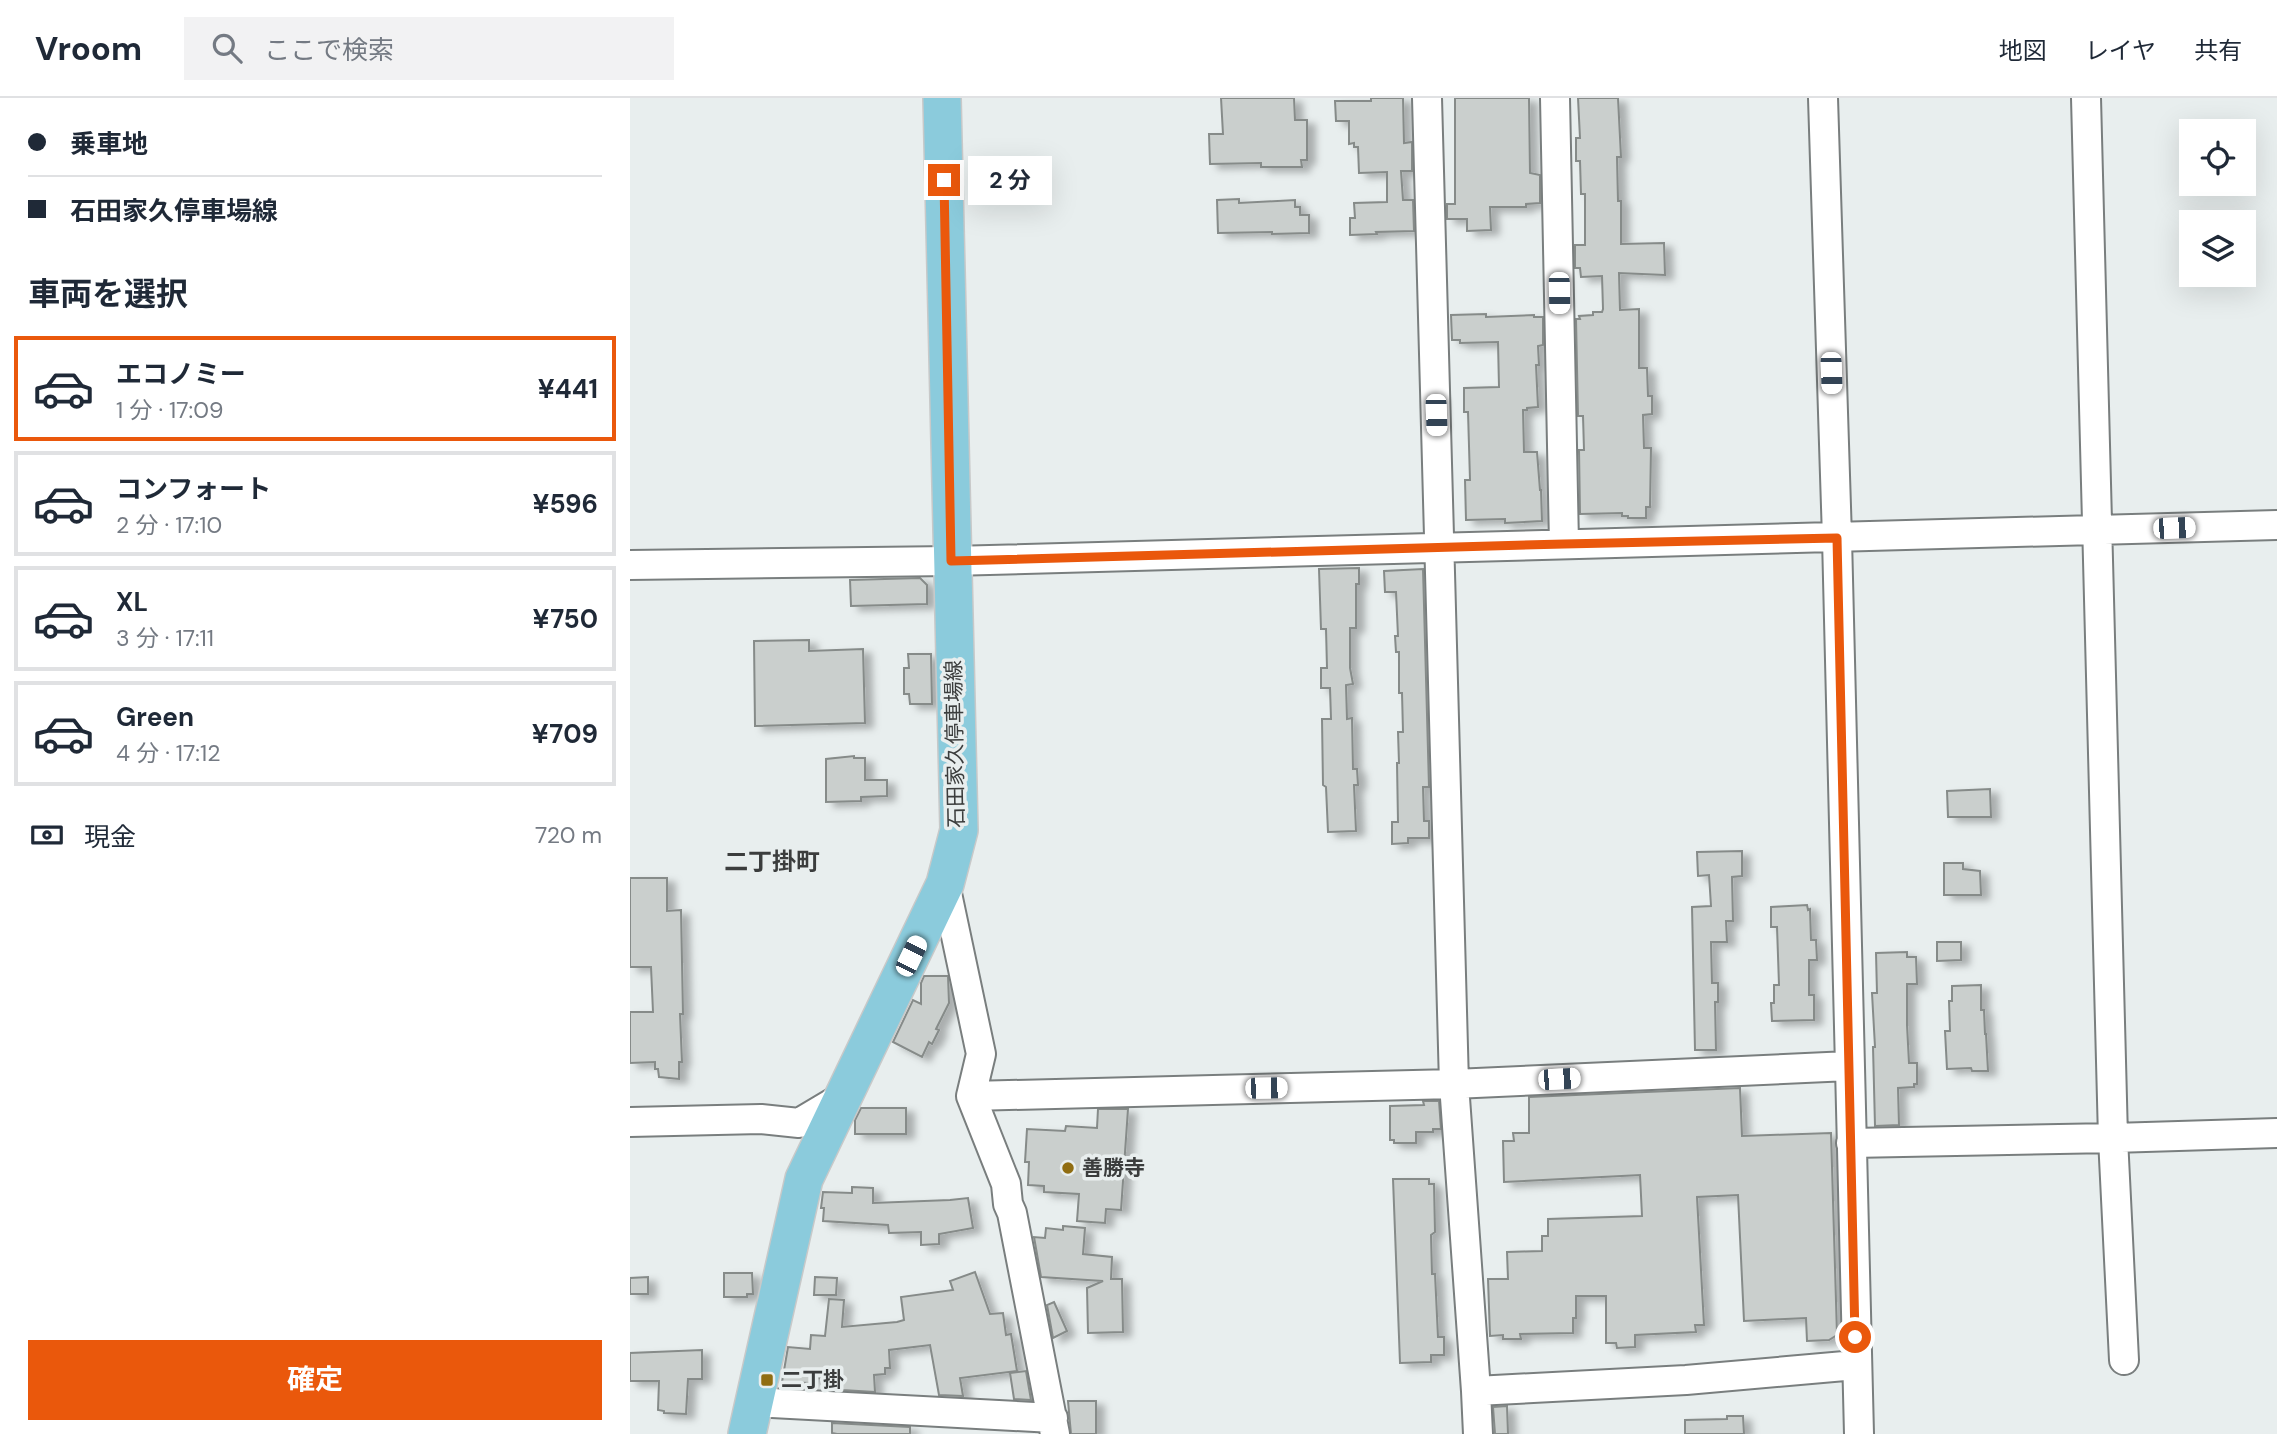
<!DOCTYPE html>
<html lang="ja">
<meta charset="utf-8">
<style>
:root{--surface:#fff;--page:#f2f2f3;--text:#1f2937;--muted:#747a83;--line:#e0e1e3;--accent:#ea580c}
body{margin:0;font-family:"DM Sans","Noto Sans JP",sans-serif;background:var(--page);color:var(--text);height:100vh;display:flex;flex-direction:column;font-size:26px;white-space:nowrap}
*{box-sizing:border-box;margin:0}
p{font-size:23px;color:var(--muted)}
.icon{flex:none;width:38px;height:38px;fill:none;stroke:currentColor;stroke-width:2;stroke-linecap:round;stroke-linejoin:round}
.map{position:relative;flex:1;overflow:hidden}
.sheet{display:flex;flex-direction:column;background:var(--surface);width:630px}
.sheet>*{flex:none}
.top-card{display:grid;align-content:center;height:154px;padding:0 28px;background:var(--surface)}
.tools{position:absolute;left:1549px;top:21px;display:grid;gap:14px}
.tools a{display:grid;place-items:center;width:77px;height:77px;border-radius:0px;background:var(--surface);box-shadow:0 7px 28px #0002;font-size:35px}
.end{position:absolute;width:32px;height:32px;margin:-16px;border:9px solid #ea580c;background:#fff;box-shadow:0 0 0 4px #fff}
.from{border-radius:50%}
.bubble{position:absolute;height:49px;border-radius:0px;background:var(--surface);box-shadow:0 7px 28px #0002;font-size:23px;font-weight:700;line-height:49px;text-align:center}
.car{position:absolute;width:21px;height:42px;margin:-21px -10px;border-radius:9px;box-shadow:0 0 5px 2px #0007;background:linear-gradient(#fff 24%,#345 0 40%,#fff 0 76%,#345 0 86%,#fff 0)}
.top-card b{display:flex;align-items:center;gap:24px;height:66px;font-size:26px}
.top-card b+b{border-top:2px solid var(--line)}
.top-card i{width:18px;height:18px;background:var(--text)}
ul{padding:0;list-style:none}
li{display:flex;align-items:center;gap:21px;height:105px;margin:0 14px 10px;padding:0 14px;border:4px solid var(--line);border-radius:0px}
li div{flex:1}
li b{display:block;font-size:26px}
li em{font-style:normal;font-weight:700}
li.on{border-color:var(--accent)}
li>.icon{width:63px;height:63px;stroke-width:1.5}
h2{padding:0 28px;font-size:32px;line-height:84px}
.pay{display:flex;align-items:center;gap:18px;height:77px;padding:0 28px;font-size:26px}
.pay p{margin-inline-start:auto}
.action{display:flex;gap:14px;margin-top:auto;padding:14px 28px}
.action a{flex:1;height:80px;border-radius:0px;background:var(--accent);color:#fff;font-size:28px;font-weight:700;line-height:80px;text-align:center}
header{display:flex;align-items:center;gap:42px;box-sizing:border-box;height:98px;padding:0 35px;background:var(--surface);border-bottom:2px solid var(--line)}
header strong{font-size:33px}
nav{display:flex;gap:38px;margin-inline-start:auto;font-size:24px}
.search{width:490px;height:63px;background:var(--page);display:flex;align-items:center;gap:18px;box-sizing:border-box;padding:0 24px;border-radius:0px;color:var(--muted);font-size:26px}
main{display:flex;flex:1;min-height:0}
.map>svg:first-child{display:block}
.building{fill:#cacfcd;stroke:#868b89;stroke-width:2;filter:url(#shadow)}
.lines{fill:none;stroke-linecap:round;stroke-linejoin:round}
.minor-casing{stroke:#797e7e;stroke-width:32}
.major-casing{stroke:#c8c9c9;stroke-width:40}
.minor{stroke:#fff;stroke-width:28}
.major{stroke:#8bcbdc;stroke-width:37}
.route{stroke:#ea580c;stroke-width:9}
.poi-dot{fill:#906d12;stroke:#e8eeee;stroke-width:2.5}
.labels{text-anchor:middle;stroke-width:7;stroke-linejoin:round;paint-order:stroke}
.street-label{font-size:21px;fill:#3b3d3d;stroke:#e8eeee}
.poi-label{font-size:21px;font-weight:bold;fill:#3b3d3d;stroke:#e8eeee;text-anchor:start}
.quarter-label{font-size:24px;font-weight:bold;fill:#3b3d3d;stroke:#e8eeee}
</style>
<header>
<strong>Vroom</strong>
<div class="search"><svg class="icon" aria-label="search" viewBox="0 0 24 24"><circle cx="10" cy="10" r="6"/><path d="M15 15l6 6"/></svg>ここで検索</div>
<nav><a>地図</a><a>レイヤ</a><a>共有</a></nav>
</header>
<main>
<section class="sheet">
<div class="top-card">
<b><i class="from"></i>乗車地</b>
<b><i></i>石田家久停車場線</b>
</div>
<h2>車両を選択</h2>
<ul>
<li class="on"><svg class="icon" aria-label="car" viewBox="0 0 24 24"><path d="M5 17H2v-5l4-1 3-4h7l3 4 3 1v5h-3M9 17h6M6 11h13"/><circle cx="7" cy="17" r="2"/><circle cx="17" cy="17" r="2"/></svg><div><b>エコノミー</b><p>1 分 · 17:09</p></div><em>¥441</em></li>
<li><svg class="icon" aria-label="car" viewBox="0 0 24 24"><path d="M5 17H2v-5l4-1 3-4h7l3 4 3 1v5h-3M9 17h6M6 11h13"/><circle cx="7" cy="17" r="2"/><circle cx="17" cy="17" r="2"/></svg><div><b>コンフォート</b><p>2 分 · 17:10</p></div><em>¥596</em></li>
<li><svg class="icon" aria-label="car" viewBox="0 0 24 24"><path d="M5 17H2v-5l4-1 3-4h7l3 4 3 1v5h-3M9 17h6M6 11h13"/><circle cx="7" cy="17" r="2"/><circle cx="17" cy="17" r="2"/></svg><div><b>XL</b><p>3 分 · 17:11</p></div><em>¥750</em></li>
<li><svg class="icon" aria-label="car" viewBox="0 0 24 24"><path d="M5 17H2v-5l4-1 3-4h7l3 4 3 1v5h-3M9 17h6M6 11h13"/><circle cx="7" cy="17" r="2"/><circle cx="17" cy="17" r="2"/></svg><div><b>Green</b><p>4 分 · 17:12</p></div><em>¥709</em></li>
</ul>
<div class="pay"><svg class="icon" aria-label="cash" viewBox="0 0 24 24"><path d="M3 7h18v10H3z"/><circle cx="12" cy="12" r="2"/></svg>現金<p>720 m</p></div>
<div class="action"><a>確定</a></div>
</section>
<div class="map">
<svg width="1647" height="1336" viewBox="0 0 1647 1336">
<defs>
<filter id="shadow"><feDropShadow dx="8" dy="4.5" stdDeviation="3.5" flood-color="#0004"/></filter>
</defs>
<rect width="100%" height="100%" fill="#e8eeee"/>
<path class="building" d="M591 0H664L665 22H677V62H671L672 69H631V65L580 66 579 36H593Z
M741 0H773L774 45 782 44V73H771L773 102H783L784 133 746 134 747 136 720 137V120H725L724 105 757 104V74L729 75 728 49H724V45L719 46V23H706L705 3H741Z
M825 0H899L900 75 910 77V105L896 106V109H860L861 132 837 133V121H817V106H825Z
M948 0H988L991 59H987L988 103H991V146L1034 145 1035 177 989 175 990 212 1009 211V270H1017L1018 298H1022V316L1013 317 1014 350H1021L1020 409H1016V420H998V418H992V415L950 416 949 352H954L953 318H948L946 221H950L949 218 963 217V214H972L973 211 972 178 951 179 950 170H945V147H955V96H951L950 63H946V40H950Z
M609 101V105L665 102V109H670V117H679V135L642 136V134L588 135 587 102Z
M856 216V219L904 217V219H913V247L908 248 909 267H906L908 309 897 310V312H893L894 354H907L910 392H911L912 423 875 425V421L836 422 835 382H840L838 314H834V290L869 289 868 244 830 245V242H822L821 217Z
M729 470V486H726V530H720V570L723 586 716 587 717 621 722 620 723 671H727L728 687H724L726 733 698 734 696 689 693 687 692 621H701L700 590H691V570H697L696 531H691L689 471Z
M793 471 799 689H793L794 723H799V740H778V745L762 746V724H768L767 665H769L768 634H773L772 595H769V554H766L765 538H768L766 494H755L754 473Z
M290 480 297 487V506L221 508 220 482Z
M179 542V553L233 551 235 625 125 628 124 543Z
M278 556H301L302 606H280L279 596H274V570H279Z
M224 658V660H235V682H257V698L231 699V703L196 704V661Z
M1360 691 1361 719H1318L1317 693Z
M1112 753V778L1102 779 1103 823H1096L1097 844H1081L1082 885H1088V904H1085L1086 952H1065L1062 809 1081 808 1079 777 1068 778 1067 754Z
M1314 765H1333V771L1350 773 1351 797H1314Z
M0 780H37V813L51 812 53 916H50L52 964H49V981L29 979 28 971H25V964L0 965V914H23L21 869H0Z
M1177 807 1178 812 1180 811 1181 842H1186L1187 862H1179V897H1184V922L1142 923 1141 905H1144V887H1149L1147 829H1141V809Z
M1307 844H1331V862L1307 863Z
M1277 854V859H1286L1287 886H1277V927L1279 965H1287V986H1284V989L1268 990 1269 1027 1245 1028 1243 949H1245L1242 895H1247L1246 855Z
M294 878H318L319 905 306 931 309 932 302 946 299 944 292 959 263 944 283 902 291 906V885Z
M1351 887V912H1354L1355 936H1356L1358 973H1342L1341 970 1317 971 1315 933H1320L1319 903H1322V888Z
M1110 990 1112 1038 1201 1035 1207 1237 1199 1242 1177 1243 1176 1220 1114 1223 1108 1097 1067 1099 1074 1227H1065L1066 1234 1005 1237V1249L987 1250 986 1245H976V1198H946V1220H943V1235L890 1236 891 1241H873V1237L860 1238 858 1181H878L877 1154 912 1153V1138H918V1121L1012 1118 1010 1077 874 1084 873 1043H884L883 1035H899V999Z
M793 1003H809L811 1031H803V1034H786V1045H764V1042H760V1008L794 1007Z
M231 1010H276V1036H225V1022Z
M468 1011H498L491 1112 476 1111 475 1125 447 1123 449 1096 414 1094V1088L398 1087 399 1064H395L397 1031 435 1033 436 1028 467 1030Z
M763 1081H799V1086H804L805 1134 801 1137 802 1176H805L808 1239H814V1257H801V1264L770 1265Z
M222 1089 243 1090V1105L320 1102 338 1100 343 1130 309 1136V1146L291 1147V1134L259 1135 258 1127 193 1123 194 1110H191L193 1094 222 1095Z
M433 1128 455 1130 453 1156 482 1159 481 1181H492L493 1234 458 1235 457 1190 473 1183 411 1179 404 1139 415 1140 416 1130 433 1132Z
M345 1174 360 1216 373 1215 376 1237 381 1236 387 1273 330 1280 333 1298 309 1297 300 1247 259 1252 260 1270H255V1276L244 1277 245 1294 212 1292V1282L180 1280V1285L152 1284 158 1249 180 1251 181 1237 195 1238 199 1201 214 1202 212 1229 267 1224 274 1222 271 1199 323 1192 320 1183Z
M94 1175H122L123 1196H117V1199H94Z
M18 1179V1196H0V1180Z
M185 1179 207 1180 206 1197H184Z
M424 1204 437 1233 423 1240 417 1207Z
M72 1252V1281H58L56 1316 34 1315V1313L28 1312 29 1283H0V1255Z
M396 1273 401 1302 384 1301 380 1275Z
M438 1303H466V1336H441Z
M877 1308 878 1336H865L863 1309Z
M1097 1318H1113L1114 1336H1055V1322L1097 1321Z
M202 1325 280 1329V1336H207L202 1335Z"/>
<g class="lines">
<defs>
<path id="minor" d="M797 0 824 986 846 1293 848 1336
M925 0 934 446
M1193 0 1207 440 1229 1336
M1456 0 1483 1040 1494 1262
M0 467 321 463 1647 427
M315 786 351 956 341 998 376 1086 378 1106 382 1115 425 1336
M341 998 824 986 1219 968
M0 1024 131 1021 169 1025 211 1000
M1221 1045 1483 1040 1647 1035
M846 1293 1056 1282 1226 1267
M123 1304 423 1320"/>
<path id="major" d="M117 1336 174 1081 315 786 329 732 312 0"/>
</defs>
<use href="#minor" class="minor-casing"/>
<use href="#major" class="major-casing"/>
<use href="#minor" class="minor"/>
<use href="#major" class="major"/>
</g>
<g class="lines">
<path class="route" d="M314 82 321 463 934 446 1207 440 1225 1239"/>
</g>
<g class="poi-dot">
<circle cx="438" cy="1070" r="7"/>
<rect x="130" y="1275" width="14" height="14" rx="3.5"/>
</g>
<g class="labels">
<g class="street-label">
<text transform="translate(325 646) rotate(-91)" y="7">石田家久停車場線</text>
</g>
<g class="poi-label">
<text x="452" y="1077">善勝寺</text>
<text x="151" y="1289">二丁掛</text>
</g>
<g class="quarter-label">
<text x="142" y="772">二丁掛町</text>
</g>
</g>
</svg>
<div class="tools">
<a><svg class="icon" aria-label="locate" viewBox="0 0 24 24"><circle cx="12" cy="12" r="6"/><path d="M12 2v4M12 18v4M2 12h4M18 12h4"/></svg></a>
<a><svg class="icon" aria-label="layers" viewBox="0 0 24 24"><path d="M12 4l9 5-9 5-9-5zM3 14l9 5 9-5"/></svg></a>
</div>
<i class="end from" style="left:1225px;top:1239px"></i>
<i class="end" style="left:314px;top:82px"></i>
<div class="bubble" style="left:338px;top:58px;width:84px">2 分</div>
<i class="car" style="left:929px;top:195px;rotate:179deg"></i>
<i class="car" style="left:1201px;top:275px;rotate:178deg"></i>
<i class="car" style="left:806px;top:317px;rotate:178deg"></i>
<i class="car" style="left:1544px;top:430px;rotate:88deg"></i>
<i class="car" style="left:281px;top:858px;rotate:26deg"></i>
<i class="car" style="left:929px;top:981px;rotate:87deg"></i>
<i class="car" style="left:636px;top:990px;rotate:89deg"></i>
</div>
</main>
